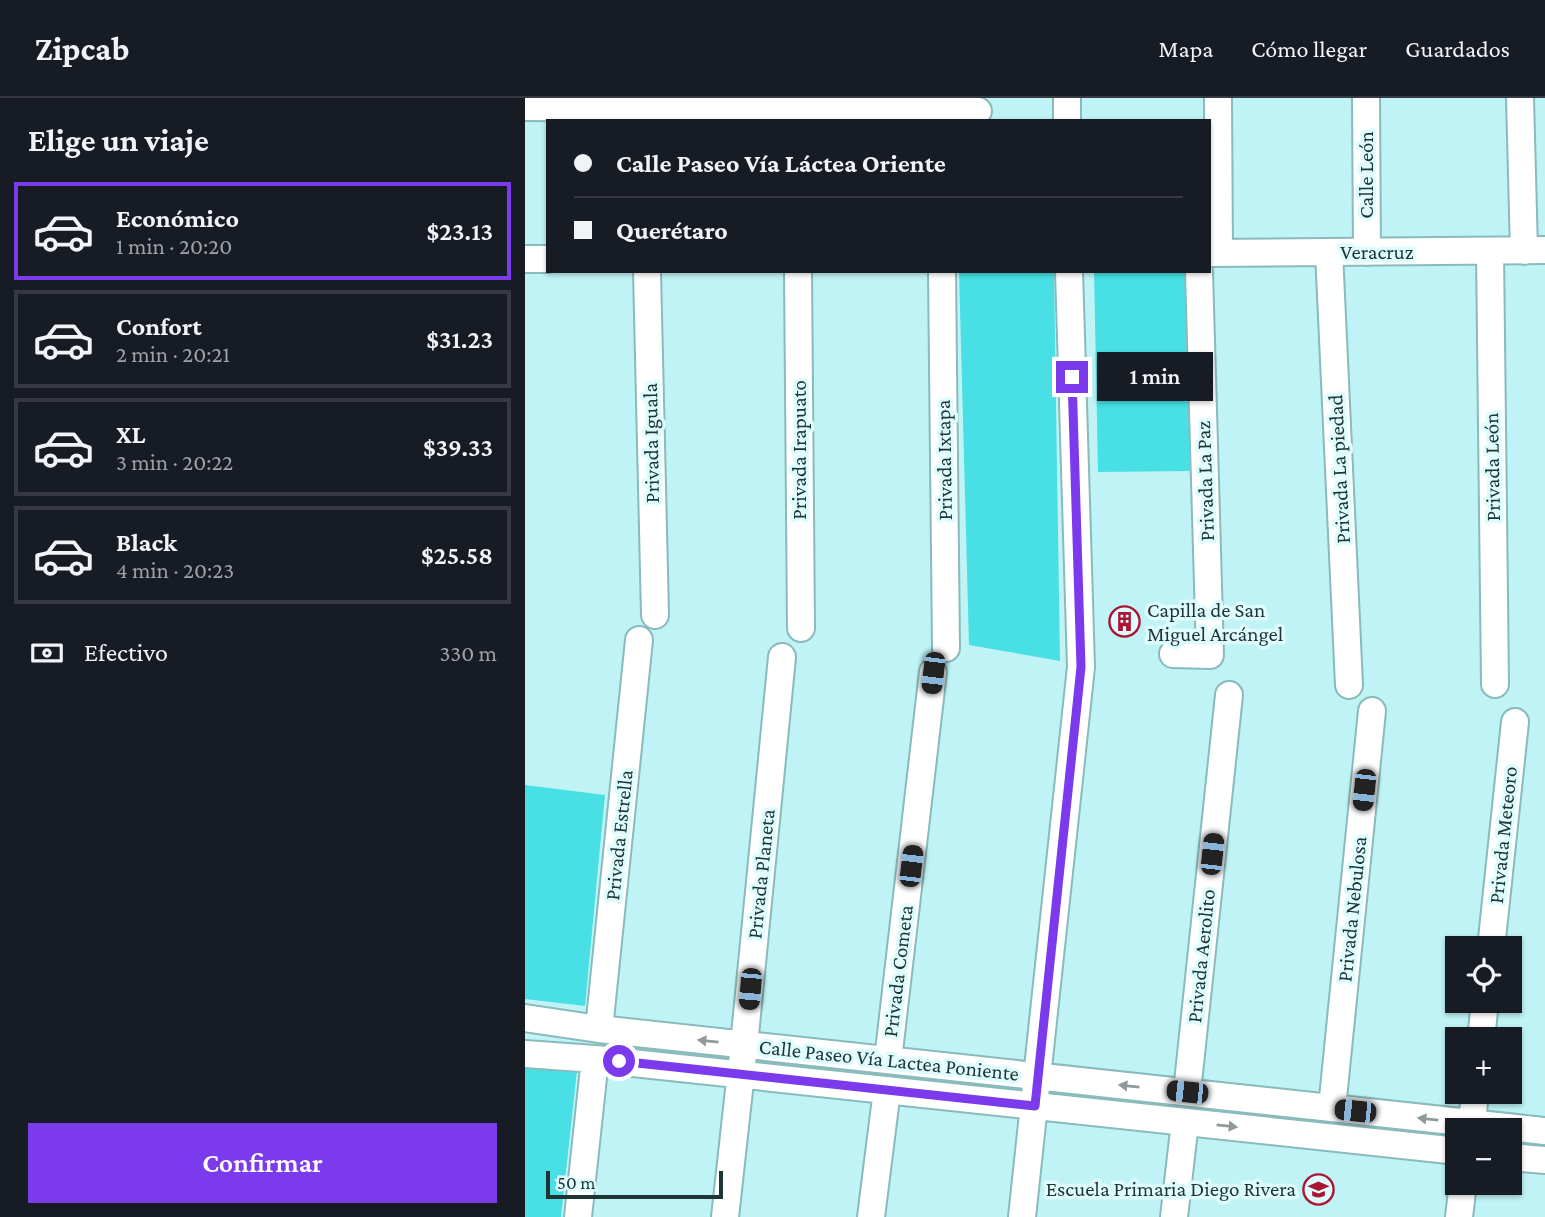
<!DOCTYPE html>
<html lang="es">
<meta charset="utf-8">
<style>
:root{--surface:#171b24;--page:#242831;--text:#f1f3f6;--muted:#9ea1a6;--line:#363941;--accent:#7c3aed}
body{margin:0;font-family:"Crimson Pro",serif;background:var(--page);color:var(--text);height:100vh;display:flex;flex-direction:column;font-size:26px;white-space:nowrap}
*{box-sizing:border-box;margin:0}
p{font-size:23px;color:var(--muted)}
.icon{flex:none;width:38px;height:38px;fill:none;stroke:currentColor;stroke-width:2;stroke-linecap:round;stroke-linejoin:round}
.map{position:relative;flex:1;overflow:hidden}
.panel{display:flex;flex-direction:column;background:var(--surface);width:525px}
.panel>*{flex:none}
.hud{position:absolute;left:21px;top:21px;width:665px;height:154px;border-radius:0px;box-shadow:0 2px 5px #0004;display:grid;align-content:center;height:154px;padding:0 28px;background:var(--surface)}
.fabs{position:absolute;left:920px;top:838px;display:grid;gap:14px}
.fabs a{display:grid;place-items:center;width:77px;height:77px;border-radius:0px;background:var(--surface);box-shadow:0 2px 5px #0004;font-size:35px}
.scale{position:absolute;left:21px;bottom:18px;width:177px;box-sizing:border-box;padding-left:7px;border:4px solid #1f3434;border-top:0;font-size:19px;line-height:24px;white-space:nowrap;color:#1f3434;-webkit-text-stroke:5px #defcfd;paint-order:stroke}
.end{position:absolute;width:32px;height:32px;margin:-16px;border:9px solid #7c3aed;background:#fff;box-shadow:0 0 0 4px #fff}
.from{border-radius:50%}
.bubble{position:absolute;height:49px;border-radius:0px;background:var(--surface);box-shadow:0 2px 5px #0004;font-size:23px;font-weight:600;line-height:49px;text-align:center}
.car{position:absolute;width:21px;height:42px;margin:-21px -10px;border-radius:9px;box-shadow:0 0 5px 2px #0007;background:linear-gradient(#222 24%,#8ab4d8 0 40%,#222 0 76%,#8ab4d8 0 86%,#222 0)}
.hud b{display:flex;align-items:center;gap:24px;height:66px;font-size:26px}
.hud b+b{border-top:2px solid var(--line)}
.hud i{width:18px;height:18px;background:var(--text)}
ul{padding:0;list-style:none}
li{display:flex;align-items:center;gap:21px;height:98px;margin:0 14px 10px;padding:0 14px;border:4px solid var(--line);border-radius:0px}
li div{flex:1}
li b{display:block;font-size:26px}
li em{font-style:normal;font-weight:600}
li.on{border-color:var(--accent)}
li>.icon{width:63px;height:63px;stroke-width:1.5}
h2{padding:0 28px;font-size:32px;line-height:84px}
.pay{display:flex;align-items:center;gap:18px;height:77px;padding:0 28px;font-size:26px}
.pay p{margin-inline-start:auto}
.button{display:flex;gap:14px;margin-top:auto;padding:14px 28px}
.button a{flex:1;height:80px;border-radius:0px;background:var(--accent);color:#fff;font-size:28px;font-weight:600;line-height:80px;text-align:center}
header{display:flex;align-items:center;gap:42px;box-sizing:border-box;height:98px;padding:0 35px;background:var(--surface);border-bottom:2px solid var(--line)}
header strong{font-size:33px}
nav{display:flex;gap:38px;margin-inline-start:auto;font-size:24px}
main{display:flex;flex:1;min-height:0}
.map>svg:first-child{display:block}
.green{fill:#48e0e5}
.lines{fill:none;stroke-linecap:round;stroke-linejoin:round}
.minor-casing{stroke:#89babc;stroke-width:30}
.minor{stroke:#fff;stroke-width:26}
.oneway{fill:#8f9a9a}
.route{stroke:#7c3aed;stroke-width:9}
.labels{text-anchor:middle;stroke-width:7;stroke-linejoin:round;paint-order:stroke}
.street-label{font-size:21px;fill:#1f3434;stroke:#defcfd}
.poi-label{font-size:21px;fill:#1f3434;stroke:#defcfd;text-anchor:start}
</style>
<header>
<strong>Zipcab</strong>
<nav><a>Mapa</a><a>Cómo llegar</a><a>Guardados</a></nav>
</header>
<main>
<section class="panel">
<h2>Elige un viaje</h2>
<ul>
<li class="on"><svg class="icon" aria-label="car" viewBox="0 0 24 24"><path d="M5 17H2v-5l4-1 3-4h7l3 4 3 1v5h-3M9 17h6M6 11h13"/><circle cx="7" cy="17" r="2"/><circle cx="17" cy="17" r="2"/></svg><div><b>Económico</b><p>1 min · 20:20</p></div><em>$23.13</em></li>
<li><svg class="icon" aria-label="car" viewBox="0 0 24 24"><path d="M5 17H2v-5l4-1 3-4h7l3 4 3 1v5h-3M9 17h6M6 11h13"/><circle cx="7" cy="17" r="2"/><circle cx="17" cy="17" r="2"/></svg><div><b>Confort</b><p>2 min · 20:21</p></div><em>$31.23</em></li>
<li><svg class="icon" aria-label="car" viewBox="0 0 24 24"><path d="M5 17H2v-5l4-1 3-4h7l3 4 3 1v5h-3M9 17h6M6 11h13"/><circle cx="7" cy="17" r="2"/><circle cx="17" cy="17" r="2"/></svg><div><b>XL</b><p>3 min · 20:22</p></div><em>$39.33</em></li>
<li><svg class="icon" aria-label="car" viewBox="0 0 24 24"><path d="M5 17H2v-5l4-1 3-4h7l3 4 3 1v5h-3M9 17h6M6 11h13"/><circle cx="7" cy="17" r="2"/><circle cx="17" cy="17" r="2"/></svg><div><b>Black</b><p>4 min · 20:23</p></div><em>$25.58</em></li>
</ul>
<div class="pay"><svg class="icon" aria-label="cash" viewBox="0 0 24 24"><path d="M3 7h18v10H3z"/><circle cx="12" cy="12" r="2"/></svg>Efectivo<p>330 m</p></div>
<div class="button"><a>Confirmar</a></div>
</section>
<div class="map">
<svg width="1020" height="1119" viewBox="0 0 1020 1119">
<rect width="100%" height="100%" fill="#c0f3f5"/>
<path class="green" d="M434 173 529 175 535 563 444 547Z
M569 173H660L665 373 573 374Z
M0 687 80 697 60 908 0 901Z
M0 969 52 973 36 1119H0Z"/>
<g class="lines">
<defs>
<path id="minor" d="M542 0V23
M693 0 694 155
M841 0 842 154
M995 0 999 153
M0 9 453 13
M965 153 970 586
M804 154 824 587
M684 155 1020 152
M0 161H23
M122 173 130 517
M273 173 276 530
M417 173 421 550
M648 556 685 557 674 173
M966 850 990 624
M0 920 74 931 1020 1033
M74 931 114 542
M956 942 960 903
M0 956 70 961 933 1053
M363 962 408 574
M662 994 704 597
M807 1010 847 613
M947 1025 950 994
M985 1059 1020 1062
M53 1119 70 961
M200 1119 219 947 257 559
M346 1119 362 992
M497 1119 556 569 544 173
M649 1119 660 1024
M934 1119 938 1085"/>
</defs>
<use href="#minor" class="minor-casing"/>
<use href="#minor" class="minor"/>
</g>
<defs><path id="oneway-solid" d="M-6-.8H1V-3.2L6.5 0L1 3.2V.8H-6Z" transform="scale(1.75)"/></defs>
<g class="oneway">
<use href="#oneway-solid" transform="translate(183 943) rotate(-174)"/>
<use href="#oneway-solid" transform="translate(604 988) rotate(-174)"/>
<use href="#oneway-solid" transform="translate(903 1021) rotate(-174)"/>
<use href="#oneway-solid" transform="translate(702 1028) rotate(6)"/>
</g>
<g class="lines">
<path class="route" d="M94 963 510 1008 556 569 547 279"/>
</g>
<defs>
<symbol id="building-ring" viewBox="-11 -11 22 22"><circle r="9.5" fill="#defcfd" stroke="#ab1533" stroke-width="1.5"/><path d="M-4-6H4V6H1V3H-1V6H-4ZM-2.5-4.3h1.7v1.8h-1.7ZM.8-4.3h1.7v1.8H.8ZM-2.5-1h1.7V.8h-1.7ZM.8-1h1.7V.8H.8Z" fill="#ab1533"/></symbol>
<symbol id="school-ring" viewBox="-11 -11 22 22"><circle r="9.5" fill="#defcfd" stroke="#ab1533" stroke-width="1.5"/><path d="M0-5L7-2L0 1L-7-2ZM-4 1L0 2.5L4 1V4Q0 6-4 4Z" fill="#ab1533"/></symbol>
</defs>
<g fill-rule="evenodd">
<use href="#building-ring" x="582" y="506" width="35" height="35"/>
<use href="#school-ring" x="776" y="1074" width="35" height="35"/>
</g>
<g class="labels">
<g class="street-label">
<text transform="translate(841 77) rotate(-90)" y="7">Calle León</text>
<text x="852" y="161">Veracruz</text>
<text transform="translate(126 345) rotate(-91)" y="7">Privada Iguala</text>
<text transform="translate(274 352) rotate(-90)" y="7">Privada Irapuato</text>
<text transform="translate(419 362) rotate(-91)" y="7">Privada Ixtapa</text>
<text transform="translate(967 369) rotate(-91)" y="7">Privada León</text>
<text transform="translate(814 371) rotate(-93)" y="7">Privada La piedad</text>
<text transform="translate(680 383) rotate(-92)" y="7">Privada La Paz</text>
<text transform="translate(94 737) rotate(-84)" y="7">Privada Estrella</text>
<text transform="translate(978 737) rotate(-84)" y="7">Privada Meteoro</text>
<text transform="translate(236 776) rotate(-84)" y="7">Privada Planeta</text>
<text transform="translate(827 811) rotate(-84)" y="7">Privada Nebulosa</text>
<text transform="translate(676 858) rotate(-84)" y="7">Privada Aerolito</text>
<text transform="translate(373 873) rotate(-83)" y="7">Privada Cometa</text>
<text transform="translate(364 962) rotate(6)" y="7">Calle Paseo Vía Lactea Poniente</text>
</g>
<g class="poi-label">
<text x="622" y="519">Capilla de San<tspan x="622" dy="24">Miguel Arcángel</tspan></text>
<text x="771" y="1098" text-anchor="end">Escuela Primaria Diego Rivera</text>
</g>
</g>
</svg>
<div class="fabs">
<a><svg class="icon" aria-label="locate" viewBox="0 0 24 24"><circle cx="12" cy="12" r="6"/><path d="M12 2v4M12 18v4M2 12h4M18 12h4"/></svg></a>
<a>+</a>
<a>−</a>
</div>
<div class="scale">50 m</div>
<i class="end from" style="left:94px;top:963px"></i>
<i class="end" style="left:547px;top:279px"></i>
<div class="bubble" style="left:572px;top:254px;width:116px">1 min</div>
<i class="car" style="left:408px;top:575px;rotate:187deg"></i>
<i class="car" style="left:839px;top:692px;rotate:186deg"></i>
<i class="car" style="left:687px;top:756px;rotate:6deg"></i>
<i class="car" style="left:386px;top:768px;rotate:7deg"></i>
<i class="car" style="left:225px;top:891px;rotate:185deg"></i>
<i class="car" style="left:662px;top:994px;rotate:276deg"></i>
<i class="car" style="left:830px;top:1013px;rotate:276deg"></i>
<div class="hud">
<b><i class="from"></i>Calle Paseo Vía Láctea Oriente</b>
<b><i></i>Querétaro</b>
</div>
</div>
</main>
